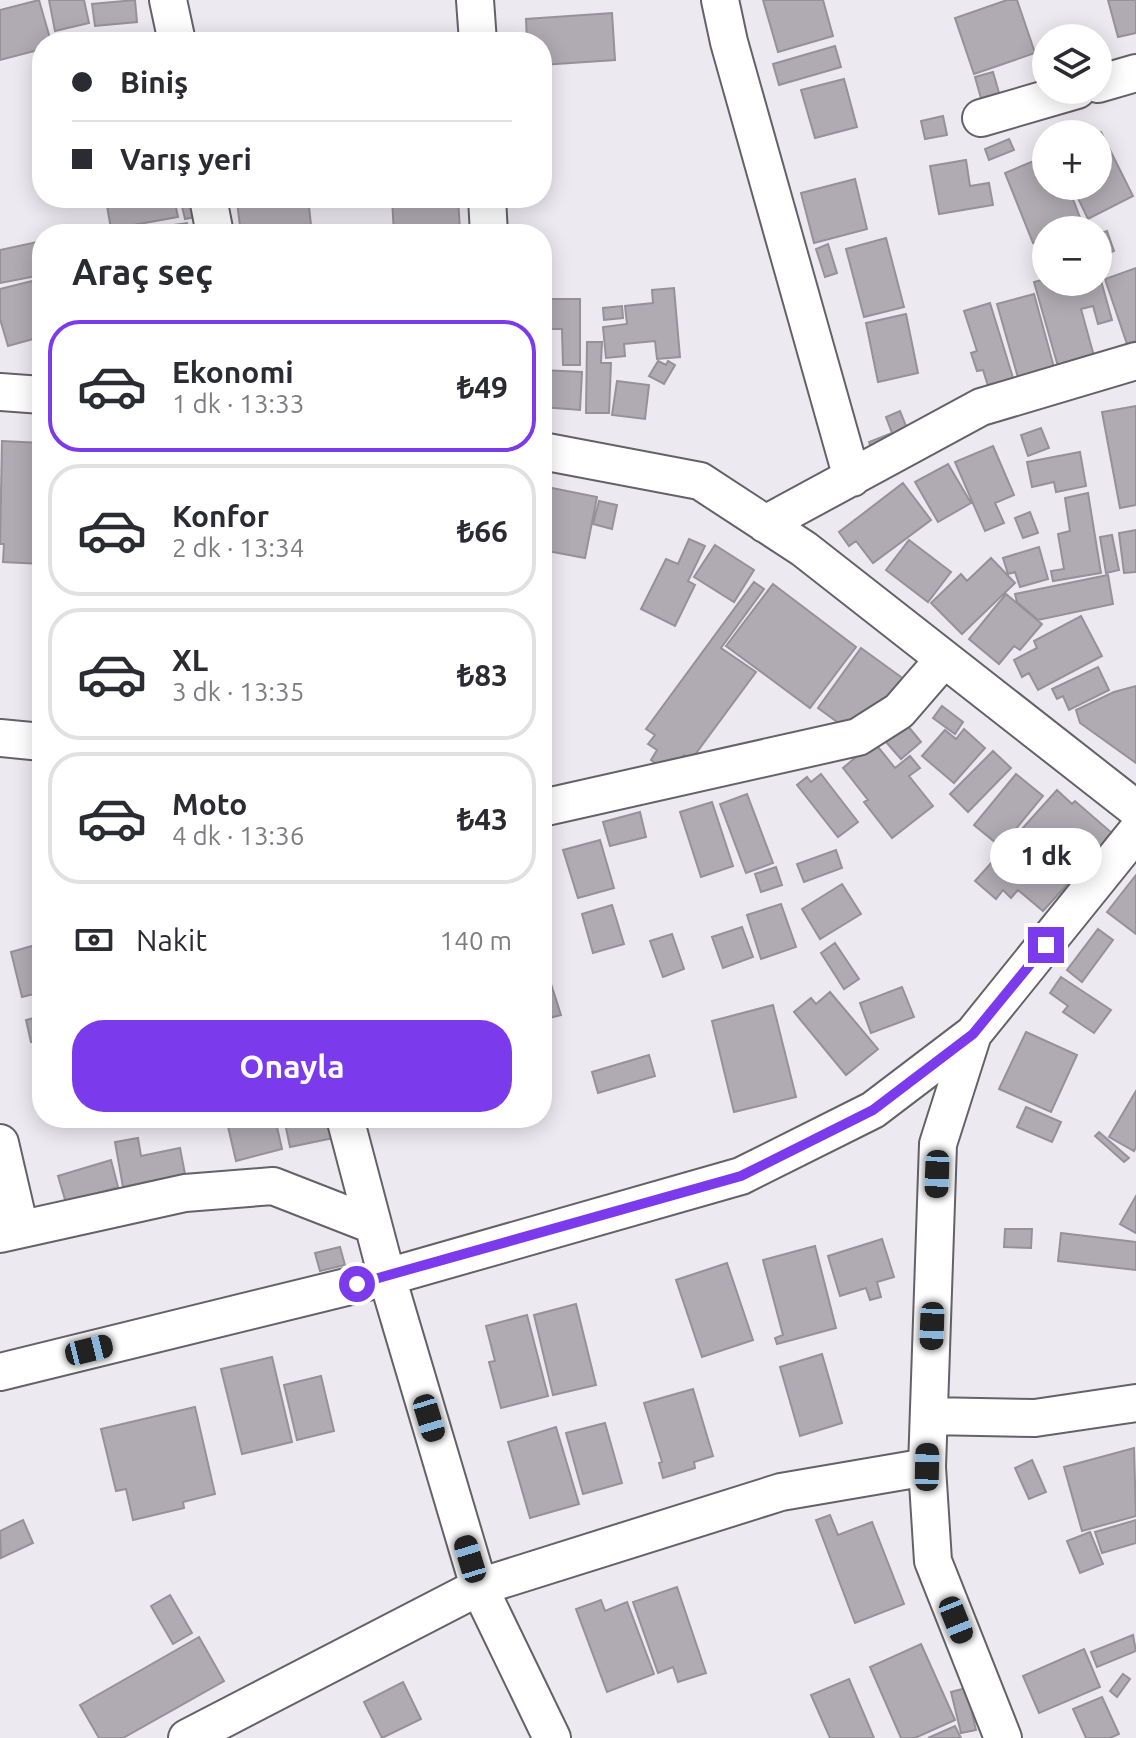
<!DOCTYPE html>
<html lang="tr">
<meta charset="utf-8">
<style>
:root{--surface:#fff;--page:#f7f7f7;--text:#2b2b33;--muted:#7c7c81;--line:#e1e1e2;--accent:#7c3aed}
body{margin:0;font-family:Ubuntu,sans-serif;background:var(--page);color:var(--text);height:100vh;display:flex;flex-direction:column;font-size:30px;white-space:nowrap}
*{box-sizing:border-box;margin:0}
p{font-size:26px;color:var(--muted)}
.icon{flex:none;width:44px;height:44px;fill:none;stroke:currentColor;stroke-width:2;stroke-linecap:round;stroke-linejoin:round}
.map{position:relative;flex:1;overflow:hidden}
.drawer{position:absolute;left:32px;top:224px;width:520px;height:904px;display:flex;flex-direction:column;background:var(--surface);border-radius:32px;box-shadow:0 4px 20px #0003}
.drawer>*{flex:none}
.top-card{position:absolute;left:32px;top:32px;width:520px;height:176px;border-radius:32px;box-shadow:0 4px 20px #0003;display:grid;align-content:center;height:176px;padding:0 40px;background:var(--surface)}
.controls{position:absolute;left:1032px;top:24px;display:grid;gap:16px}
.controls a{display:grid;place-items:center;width:80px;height:80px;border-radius:50%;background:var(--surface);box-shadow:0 4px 20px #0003;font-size:40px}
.end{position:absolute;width:36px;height:36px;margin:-18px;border:10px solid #7c3aed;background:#fff;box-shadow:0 0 0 4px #fff}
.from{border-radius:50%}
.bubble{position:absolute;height:56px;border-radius:28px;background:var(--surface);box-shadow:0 4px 20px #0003;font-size:26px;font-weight:700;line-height:56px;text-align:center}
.car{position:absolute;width:24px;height:48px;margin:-24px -12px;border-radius:10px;box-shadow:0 0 6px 2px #0007;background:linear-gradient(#222 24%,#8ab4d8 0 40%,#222 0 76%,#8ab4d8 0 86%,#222 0)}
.top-card b{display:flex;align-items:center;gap:28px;height:76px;font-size:30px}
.top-card b+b{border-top:2px solid var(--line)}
.top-card i{width:20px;height:20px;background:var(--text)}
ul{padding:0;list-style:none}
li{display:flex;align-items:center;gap:24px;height:132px;margin:0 16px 12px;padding:0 24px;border:4px solid var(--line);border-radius:32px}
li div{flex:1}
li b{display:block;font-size:30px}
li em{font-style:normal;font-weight:700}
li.current{border-color:var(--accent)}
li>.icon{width:72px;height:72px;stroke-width:1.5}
h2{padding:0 40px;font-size:36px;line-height:96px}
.pay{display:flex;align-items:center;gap:20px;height:88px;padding:0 40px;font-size:30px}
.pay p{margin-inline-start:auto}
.primary-button{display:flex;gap:16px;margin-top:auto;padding:16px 40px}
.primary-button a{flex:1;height:92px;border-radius:32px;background:var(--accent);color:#fff;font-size:32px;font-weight:700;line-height:92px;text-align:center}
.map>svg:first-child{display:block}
.building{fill:#b0abb3;stroke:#969199;stroke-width:2}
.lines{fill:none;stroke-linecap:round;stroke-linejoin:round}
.street-casing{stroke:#656168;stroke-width:40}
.street{stroke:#fff;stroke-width:36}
.route{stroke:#7c3aed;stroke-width:10}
</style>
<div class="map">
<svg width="1136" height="1738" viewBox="0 0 1136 1738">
<rect width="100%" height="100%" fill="#ede9f1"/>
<path class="building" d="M39 0 51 42H42V49L0 60V10Z
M49 0H84L89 23 55 31Z
M135 0 137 22 95 26 92 4Z
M763 0H823L833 36 778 52Z
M1007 0H1017L1035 53 974 74 955 18Z
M1108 0H1136V33L1118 37Z
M612 13 615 60 542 65V42H527L526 19Z
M835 46 841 67 779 85 773 64Z
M993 72 1000 96 982 102 975 77Z
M844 79 857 127 815 138 801 90Z
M943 116 947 135 925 139 921 121Z
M1101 132 1133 196 1088 219 1072 186H1098L1097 134Z
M1009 139 1014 150 989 160 985 149Z
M1046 156V186H1068L1082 223 1066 230H1046V238L1033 243 1005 173Z
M966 160 970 186 989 183 993 205 939 214 930 166Z
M855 179 867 229 814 243 801 193Z
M115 198H174L178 217 111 229 106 200Z
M180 198H196L200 216 185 219Z
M266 198H308L312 234H241L237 202Z
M392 198H458L460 230 394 234Z
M187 223 189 234H114V233Z
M1107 231 1114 251 1100 257 1098 234Z
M886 238 904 307 864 317 846 249Z
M42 241V275L0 283V250Z
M828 244 837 273 825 277 816 249Z
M1136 268V341L1127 344 1105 279Z
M1098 270 1112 320 1098 324 1093 306 1081 309 1097 367 1061 377 1034 282 1046 279V282H1098Z
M32 281 35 291 42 289V344L35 346 33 339 8 346 0 319V289Z
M674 288 680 357 657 359 655 341 624 344 625 356 606 358 603 327 627 324 625 306 653 303 652 290Z
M1034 294 1055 371 1019 381 997 304Z
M542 299H580V365H563L562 329H542Z
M990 303 1014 381 989 389 983 370 977 371 971 353 977 351 964 311Z
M622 306 623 318 604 320 603 308Z
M906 314 918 373 878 382 866 323Z
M587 342H602L601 363H611L609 413H586Z
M658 361 666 365 668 361 675 365 664 384 649 376Z
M542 370 582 372 580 410 542 407Z
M617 381 649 385 645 419 612 415Z
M1136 406V505L1120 508 1102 412Z
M900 411 910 436 872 451 869 442 892 433 886 417Z
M1041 428 1049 448 1028 456 1021 435Z
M2 441 42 443V564L3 562 4 544H0Z
M993 446 1014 495 995 503 1004 523 985 531 955 462Z
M1080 452 1086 486 1056 492 1054 482 1032 487 1027 462Z
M948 464 971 503 938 522 915 482Z
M903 483 931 520 873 563 856 541 849 546 839 532Z
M542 486 597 497 585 558 542 550Z
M1088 493 1101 573 1053 581 1051 571 1064 569 1058 534 1070 531 1065 498Z
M599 501 617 505 612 529 593 524Z
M1030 512 1038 533 1023 538 1015 518Z
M1136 530V572L1124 573 1119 533Z
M1112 535 1119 570 1106 573 1100 537Z
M689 539 705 546 688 581 695 585 675 626 641 609 666 559 678 564Z
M909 540 951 572 928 602 886 570Z
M715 545 754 570 734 602 694 577Z
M1039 547 1048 579 1020 587 1015 572 1008 574 1003 558Z
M991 558 1015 583 962 634 931 603 961 574 967 581Z
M1108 575 1113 604 1038 620 1017 602 1015 594Z
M754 582 764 589 721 648 756 672 691 760 684 755 677 763 671 759 663 769 651 760 657 750 648 744 655 735 646 729Z
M773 584 856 647 810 708 726 646Z
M1006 594 1042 624 1020 650 1014 646 999 664 969 639Z
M1081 616 1102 656 1038 690 1029 673 1022 677 1014 660 1037 648 1034 641Z
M861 648 908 682 851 732 818 708Z
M1098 667 1109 690 1069 710 1063 696 1057 699 1052 689Z
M1136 686V763L1080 723 1076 710 1114 692Z
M942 706 963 722 955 734 933 718Z
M907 725 921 742 901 759 886 742Z
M964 729 985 748 954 783 922 756 945 730 956 739Z
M874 742 895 768 910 756 920 768 909 776 933 806 892 838 864 802 868 800 843 768Z
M993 751 1011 768 968 812 950 794Z
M821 774 858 822 838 837 797 785 807 777 811 782Z
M1016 774 1043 796 1001 847 974 825Z
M1057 790 1072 804 1075 801 1113 834 1043 911 1018 890 1011 898 1003 890 996 899 975 881Z
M747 794 773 863 746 873 720 804Z
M712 802 733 866 701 877 680 812Z
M640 812 646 837 610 846 603 822Z
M600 840 614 888 578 898 563 850Z
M836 850 842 868 804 882 797 864Z
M776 867 782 885 761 892 755 874Z
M1136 875V934L1107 912Z
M842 884 861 914 820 939 802 909Z
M781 904 796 947 761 959 747 915Z
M612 905 624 944 593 953 582 914Z
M742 927 753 957 723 968 712 937Z
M1098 929 1113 940 1082 982 1067 970Z
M672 934 684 969 663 977 650 941Z
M42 943V992L22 997 11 952Z
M835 943 859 979 844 989 821 953Z
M542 956 561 1015 542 1020Z
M1061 977 1111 1010 1094 1033 1063 1012 1068 1006 1050 993Z
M902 987 914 1017 871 1033 860 1003Z
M830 992 878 1049 846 1075 794 1012 811 998 816 1004Z
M773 1005 796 1097 734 1112 712 1021Z
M42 1016V1040L31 1042 26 1020Z
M1026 1032 1077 1055 1051 1112 999 1089Z
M42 1046V1059L36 1061 33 1048Z
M649 1055 655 1076 598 1093 592 1072Z
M1136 1091V1147L1134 1151 1109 1137Z
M1026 1107 1061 1122 1052 1142 1017 1127Z
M226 1118H275L282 1149 236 1161Z
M284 1118H339L343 1136 290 1147Z
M1099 1132 1129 1158 1124 1162 1095 1136Z
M138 1138 141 1156 180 1148 185 1174 123 1187 115 1142Z
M111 1160 118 1187 66 1203 58 1176Z
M1136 1196V1233L1120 1224Z
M1005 1229H1032L1031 1248 1004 1247Z
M1061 1233 1136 1242V1270L1058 1261Z
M882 1239 894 1277 877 1282 881 1297 870 1300 866 1288 840 1296 828 1256Z
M815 1246 836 1328 777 1344 775 1338 783 1335 763 1260Z
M340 1247 345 1265 320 1271 315 1253Z
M727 1263 753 1340 702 1357 676 1280Z
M576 1304 596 1385 553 1395 534 1315Z
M527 1315 548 1396 501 1408 489 1362 495 1361 486 1326Z
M822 1354 842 1423 800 1436 780 1367Z
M272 1357 292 1442 242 1454 221 1369Z
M321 1376 334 1431 297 1440 284 1385Z
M693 1389 713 1456 694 1462 695 1468 663 1478 659 1463 662 1462 644 1403Z
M195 1407 215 1494 183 1502 184 1508 133 1520 126 1489 116 1491 101 1429Z
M605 1423 622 1483 583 1494 566 1433Z
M556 1427 579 1504 530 1518 508 1442Z
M1134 1448 1136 1516 1082 1531 1064 1467Z
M1032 1460 1046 1492 1029 1499 1015 1468Z
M830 1515 838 1535 872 1522 904 1604 855 1623 816 1520Z
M23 1520 33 1543 1 1558 0 1531Z
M1136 1520V1543L1102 1553 1095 1532Z
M1090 1532 1103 1564 1080 1573 1067 1541Z
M677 1587 706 1673 678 1682 673 1667 658 1673 633 1602Z
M170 1595 192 1633 173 1644 151 1606Z
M601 1600 605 1611 627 1602 654 1674 607 1692 576 1609Z
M1133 1635 1136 1651 1097 1667 1091 1652Z
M199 1637 224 1681 123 1738H99L80 1705Z
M921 1644 955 1720 915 1738H901L870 1667Z
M1084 1649 1100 1687 1039 1713 1023 1676Z
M1123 1674 1130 1679 1117 1697 1110 1691Z
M849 1679 874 1738H830L811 1695Z
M403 1682 421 1719 382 1738 364 1702Z
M966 1688 976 1730 961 1733 951 1692Z
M1102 1697 1119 1734 1110 1738H1086L1073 1709Z
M955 1726 961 1738H928Z"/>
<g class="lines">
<defs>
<path id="street" d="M168 0 177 42
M475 0 478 42
M720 0 729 42 852 478
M1098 84 1136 73
M981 118 1077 90
M208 198 215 234
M487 198 489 234
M0 392 42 395
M542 451 700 481 804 549 1136 809
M765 524 981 407 1136 361
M0 738 42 742
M542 808 858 737 899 711 944 659
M345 1118 387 1277 479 1587 552 1738
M0 1143 20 1229
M0 1234 185 1193 273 1186 373 1225
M0 1372 387 1277 741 1176 873 1110 973 1034
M929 1416 1035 1418 1136 1403
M187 1738 479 1587 781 1492 927 1467
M1003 1738 933 1561 927 1467 938 1144 973 1034 1136 832"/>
</defs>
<use href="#street" class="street-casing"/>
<use href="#street" class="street"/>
</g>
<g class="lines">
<path class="route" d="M357 1284 741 1176 873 1110 973 1034 1046 945"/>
</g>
</svg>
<div class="controls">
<a><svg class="icon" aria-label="layers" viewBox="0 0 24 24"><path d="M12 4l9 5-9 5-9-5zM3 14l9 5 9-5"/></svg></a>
<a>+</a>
<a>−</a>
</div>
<i class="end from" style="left:357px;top:1284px"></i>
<i class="end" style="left:1046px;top:945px"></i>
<div class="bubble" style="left:990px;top:828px;width:112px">1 dk</div>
<i class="car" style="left:937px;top:1174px;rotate:182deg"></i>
<i class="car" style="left:932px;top:1326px;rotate:182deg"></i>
<i class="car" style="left:89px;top:1350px;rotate:76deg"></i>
<i class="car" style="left:429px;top:1418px;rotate:163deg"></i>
<i class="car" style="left:927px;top:1467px;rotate:1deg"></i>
<i class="car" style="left:470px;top:1559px;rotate:343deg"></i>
<i class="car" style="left:956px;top:1620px;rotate:158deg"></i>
<div class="top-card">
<b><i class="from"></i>Biniş</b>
<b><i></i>Varış yeri</b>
</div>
<section class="drawer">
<h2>Araç seç</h2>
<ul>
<li class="current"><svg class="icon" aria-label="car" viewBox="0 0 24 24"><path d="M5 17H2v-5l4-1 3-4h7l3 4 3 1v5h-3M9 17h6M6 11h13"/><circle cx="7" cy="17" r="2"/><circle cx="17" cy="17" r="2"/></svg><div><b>Ekonomi</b><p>1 dk · 13:33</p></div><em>₺49</em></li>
<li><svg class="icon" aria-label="car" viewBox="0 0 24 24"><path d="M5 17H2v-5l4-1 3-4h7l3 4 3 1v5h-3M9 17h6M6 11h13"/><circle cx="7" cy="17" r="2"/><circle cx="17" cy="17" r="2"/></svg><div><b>Konfor</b><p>2 dk · 13:34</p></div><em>₺66</em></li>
<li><svg class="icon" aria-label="car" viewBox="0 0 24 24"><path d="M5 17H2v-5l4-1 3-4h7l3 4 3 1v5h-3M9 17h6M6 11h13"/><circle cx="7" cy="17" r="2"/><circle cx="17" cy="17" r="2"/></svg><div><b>XL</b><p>3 dk · 13:35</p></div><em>₺83</em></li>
<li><svg class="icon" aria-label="car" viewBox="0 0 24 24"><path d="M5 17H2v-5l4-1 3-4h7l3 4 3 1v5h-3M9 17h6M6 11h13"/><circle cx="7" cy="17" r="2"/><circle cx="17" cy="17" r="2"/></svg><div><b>Moto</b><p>4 dk · 13:36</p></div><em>₺43</em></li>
</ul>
<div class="pay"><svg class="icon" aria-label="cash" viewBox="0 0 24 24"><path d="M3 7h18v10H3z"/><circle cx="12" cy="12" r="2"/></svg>Nakit<p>140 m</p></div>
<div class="primary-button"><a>Onayla</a></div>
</section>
</div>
